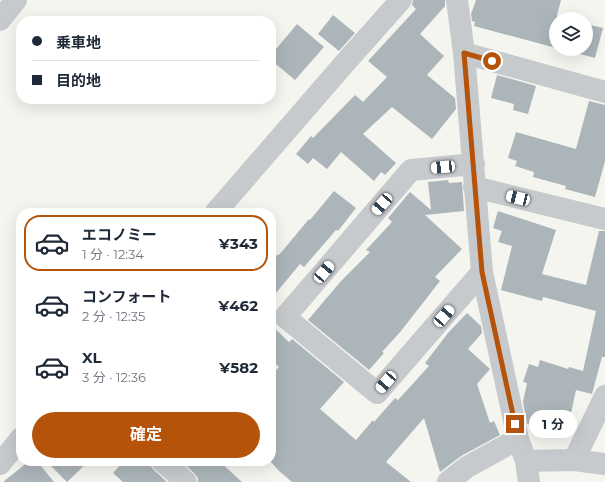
<!DOCTYPE html>
<html lang="ja">
<meta charset="utf-8">
<style>
:root{--surface:#fff;--page:#f6f6f7;--text:#1f2937;--muted:#747a83;--line:#e0e1e3;--accent:#b45309}
body{margin:0;font-family:Montserrat,"Noto Sans JP",sans-serif;background:var(--page);color:var(--text);height:100vh;display:flex;flex-direction:column;font-size:15px;white-space:nowrap}
*{box-sizing:border-box;margin:0}
p{font-size:13px;color:var(--muted)}
.icon{flex:none;width:22px;height:22px;fill:none;stroke:currentColor;stroke-width:2;stroke-linecap:round;stroke-linejoin:round}
.map{position:relative;flex:1;overflow:hidden}
.sheet{position:absolute;left:16px;top:208px;width:260px;height:258px;display:flex;flex-direction:column;background:var(--surface);border-radius:16px;box-shadow:0 4px 16px #0002}
.sheet>*{flex:none}
.guide{position:absolute;left:16px;top:16px;width:260px;height:88px;border-radius:16px;box-shadow:0 4px 16px #0002;display:grid;align-content:center;height:88px;padding:0 16px;background:var(--surface)}
.controls{position:absolute;left:549px;top:12px;display:grid;gap:8px}
.controls a{display:grid;place-items:center;width:44px;height:44px;border-radius:50%;background:var(--surface);box-shadow:0 4px 16px #0002;font-size:20px}
.end{position:absolute;width:18px;height:18px;margin:-9px;border:5px solid #b45309;background:#fff;box-shadow:0 0 0 2px #fff}
.from{border-radius:50%}
.bubble{position:absolute;height:28px;border-radius:14px;background:var(--surface);box-shadow:0 4px 16px #0002;font-size:13px;font-weight:700;line-height:28px;text-align:center}
.car{position:absolute;width:12px;height:24px;margin:-12px -6px;border-radius:5px;box-shadow:0 0 3px 1px #0007;background:linear-gradient(#fff 24%,#345 0 40%,#fff 0 76%,#345 0 86%,#fff 0)}
.guide b{display:flex;align-items:center;gap:14px;height:38px;font-size:15px}
.guide b+b{border-top:1px solid var(--line)}
.guide i{width:10px;height:10px;background:var(--text)}
ul{padding:7px 0 0;list-style:none}
li{display:flex;align-items:center;gap:12px;height:56px;margin:0 8px 6px;padding:0 8px;border:2px solid transparent;border-radius:16px}
li div{flex:1}
li b{display:block;font-size:15px}
li em{font-style:normal;font-weight:700}
li.active{border-color:var(--accent)}
li>.icon{width:36px;height:36px;stroke-width:1.5}
.primary-button{display:flex;gap:8px;margin-top:auto;padding:8px 16px}
.primary-button a{flex:1;height:46px;border-radius:24px;background:var(--accent);color:#fff;font-size:16px;font-weight:700;line-height:46px;text-align:center}
.map>svg:first-child{display:block}
.building{fill:#acb5b9}
.lines{fill:none;stroke-linecap:round;stroke-linejoin:round}
.minor{stroke:#c7cacd;stroke-width:22}
.route{stroke:#b45309;stroke-width:5}
</style>
<div class="map">
<svg width="605" height="482" viewBox="0 0 605 482">
<rect width="100%" height="100%" fill="#f5f5f0"/>
<path class="building" d="M413 0H445V6L420 34 444 56 427 75 455 98 456 109 432 139 392 107 363 134 396 163 385 175 381 172 374 181 341 152 327 169 313 158 308 164 296 154 311 136 313 138 355 95 363 102 387 77 368 61 416 9 412 5Z
M476 0H561L557 15V17L566 19H556V48L474 26 475 22 472 21 471 14Z
M333 15 355 33 339 51 318 34Z
M297 24 324 47 295 80 271 60V55Z
M586 24 603 28 595 58 561 49H586Z
M497 75 536 86 528 114 513 110 514 104 491 98Z
M589 101 605 105V161L595 197 565 189 566 186 533 177 534 172 515 166 517 161 508 158 516 132 576 149Z
M448 180 449 183 462 182 464 211 425 215 462 249 435 277 440 281 401 331 382 352 384 353 369 370 308 320 341 281 370 252 366 250 392 222 388 218 410 192 431 210 428 182Z
M334 191 356 208 338 231 336 230 304 267 300 264 271 299V263L278 254 279 255 309 219 310 220Z
M498 211 556 230 542 274 586 285 599 231H605V357H602L592 394 576 390 567 432 527 424 523 402 527 383 523 382 529 364 538 367 540 360 568 369 569 367 583 371 596 311 543 297 542 301 501 290 512 246 498 242 502 231 493 228Z
M467 313 481 326 482 333 468 349 490 369 477 384 490 423 494 421 500 435 461 456 440 472 424 418 386 462 411 482H292L279 471 271 462V375L279 367 271 360V325L289 342 292 339 344 382 320 409 356 440 373 420 374 422 395 398 398 400 429 366 425 363 448 333Z
M29 461H37L54 482H3Z
M46 461H89L67 482Z
M124 461H150V465L154 470 167 482H123L113 473Z
M181 461H219L242 482H198V478L194 473Z"/>
<g class="lines">
<path class="minor" d="M457 0 464 53 482 272 518 439 526 461 529 482
M0 20 16 0
M464 53 605 92
M474 164 411 170 285 317 377 393 482 272
M474 187 605 219
M215 213 344 64 401 0
M574 460 605 396
M162 461 186 482
M526 461 574 460 605 464
M0 464 21 438
M448 482 467 467 518 439"/>
</g>
<g class="lines">
<path class="route" d="M492 61 464 53 482 272 515 424"/>
</g>
</svg>
<div class="controls">
<a><svg class="icon" aria-label="layers" viewBox="0 0 24 24"><path d="M12 4l9 5-9 5-9-5zM3 14l9 5 9-5"/></svg></a>
</div>
<i class="end from" style="left:492px;top:61px"></i>
<i class="end" style="left:515px;top:424px"></i>
<div class="bubble" style="left:529px;top:410px;width:48px">1 分</div>
<i class="car" style="left:443px;top:167px;rotate:265deg"></i>
<i class="car" style="left:518px;top:198px;rotate:284deg"></i>
<i class="car" style="left:382px;top:204px;rotate:221deg"></i>
<i class="car" style="left:324px;top:272px;rotate:40deg"></i>
<i class="car" style="left:444px;top:316px;rotate:41deg"></i>
<i class="car" style="left:386px;top:382px;rotate:221deg"></i>
<div class="guide">
<b><i class="from"></i>乗車地</b>
<b><i></i>目的地</b>
</div>
<section class="sheet">
<ul>
<li class="active"><svg class="icon" aria-label="car" viewBox="0 0 24 24"><path d="M5 17H2v-5l4-1 3-4h7l3 4 3 1v5h-3M9 17h6M6 11h13"/><circle cx="7" cy="17" r="2"/><circle cx="17" cy="17" r="2"/></svg><div><b>エコノミー</b><p>1 分 · 12:34</p></div><em>¥343</em></li>
<li><svg class="icon" aria-label="car" viewBox="0 0 24 24"><path d="M5 17H2v-5l4-1 3-4h7l3 4 3 1v5h-3M9 17h6M6 11h13"/><circle cx="7" cy="17" r="2"/><circle cx="17" cy="17" r="2"/></svg><div><b>コンフォート</b><p>2 分 · 12:35</p></div><em>¥462</em></li>
<li><svg class="icon" aria-label="car" viewBox="0 0 24 24"><path d="M5 17H2v-5l4-1 3-4h7l3 4 3 1v5h-3M9 17h6M6 11h13"/><circle cx="7" cy="17" r="2"/><circle cx="17" cy="17" r="2"/></svg><div><b>XL</b><p>3 分 · 12:36</p></div><em>¥582</em></li>
</ul>
<div class="primary-button"><a>確定</a></div>
</section>
</div>
